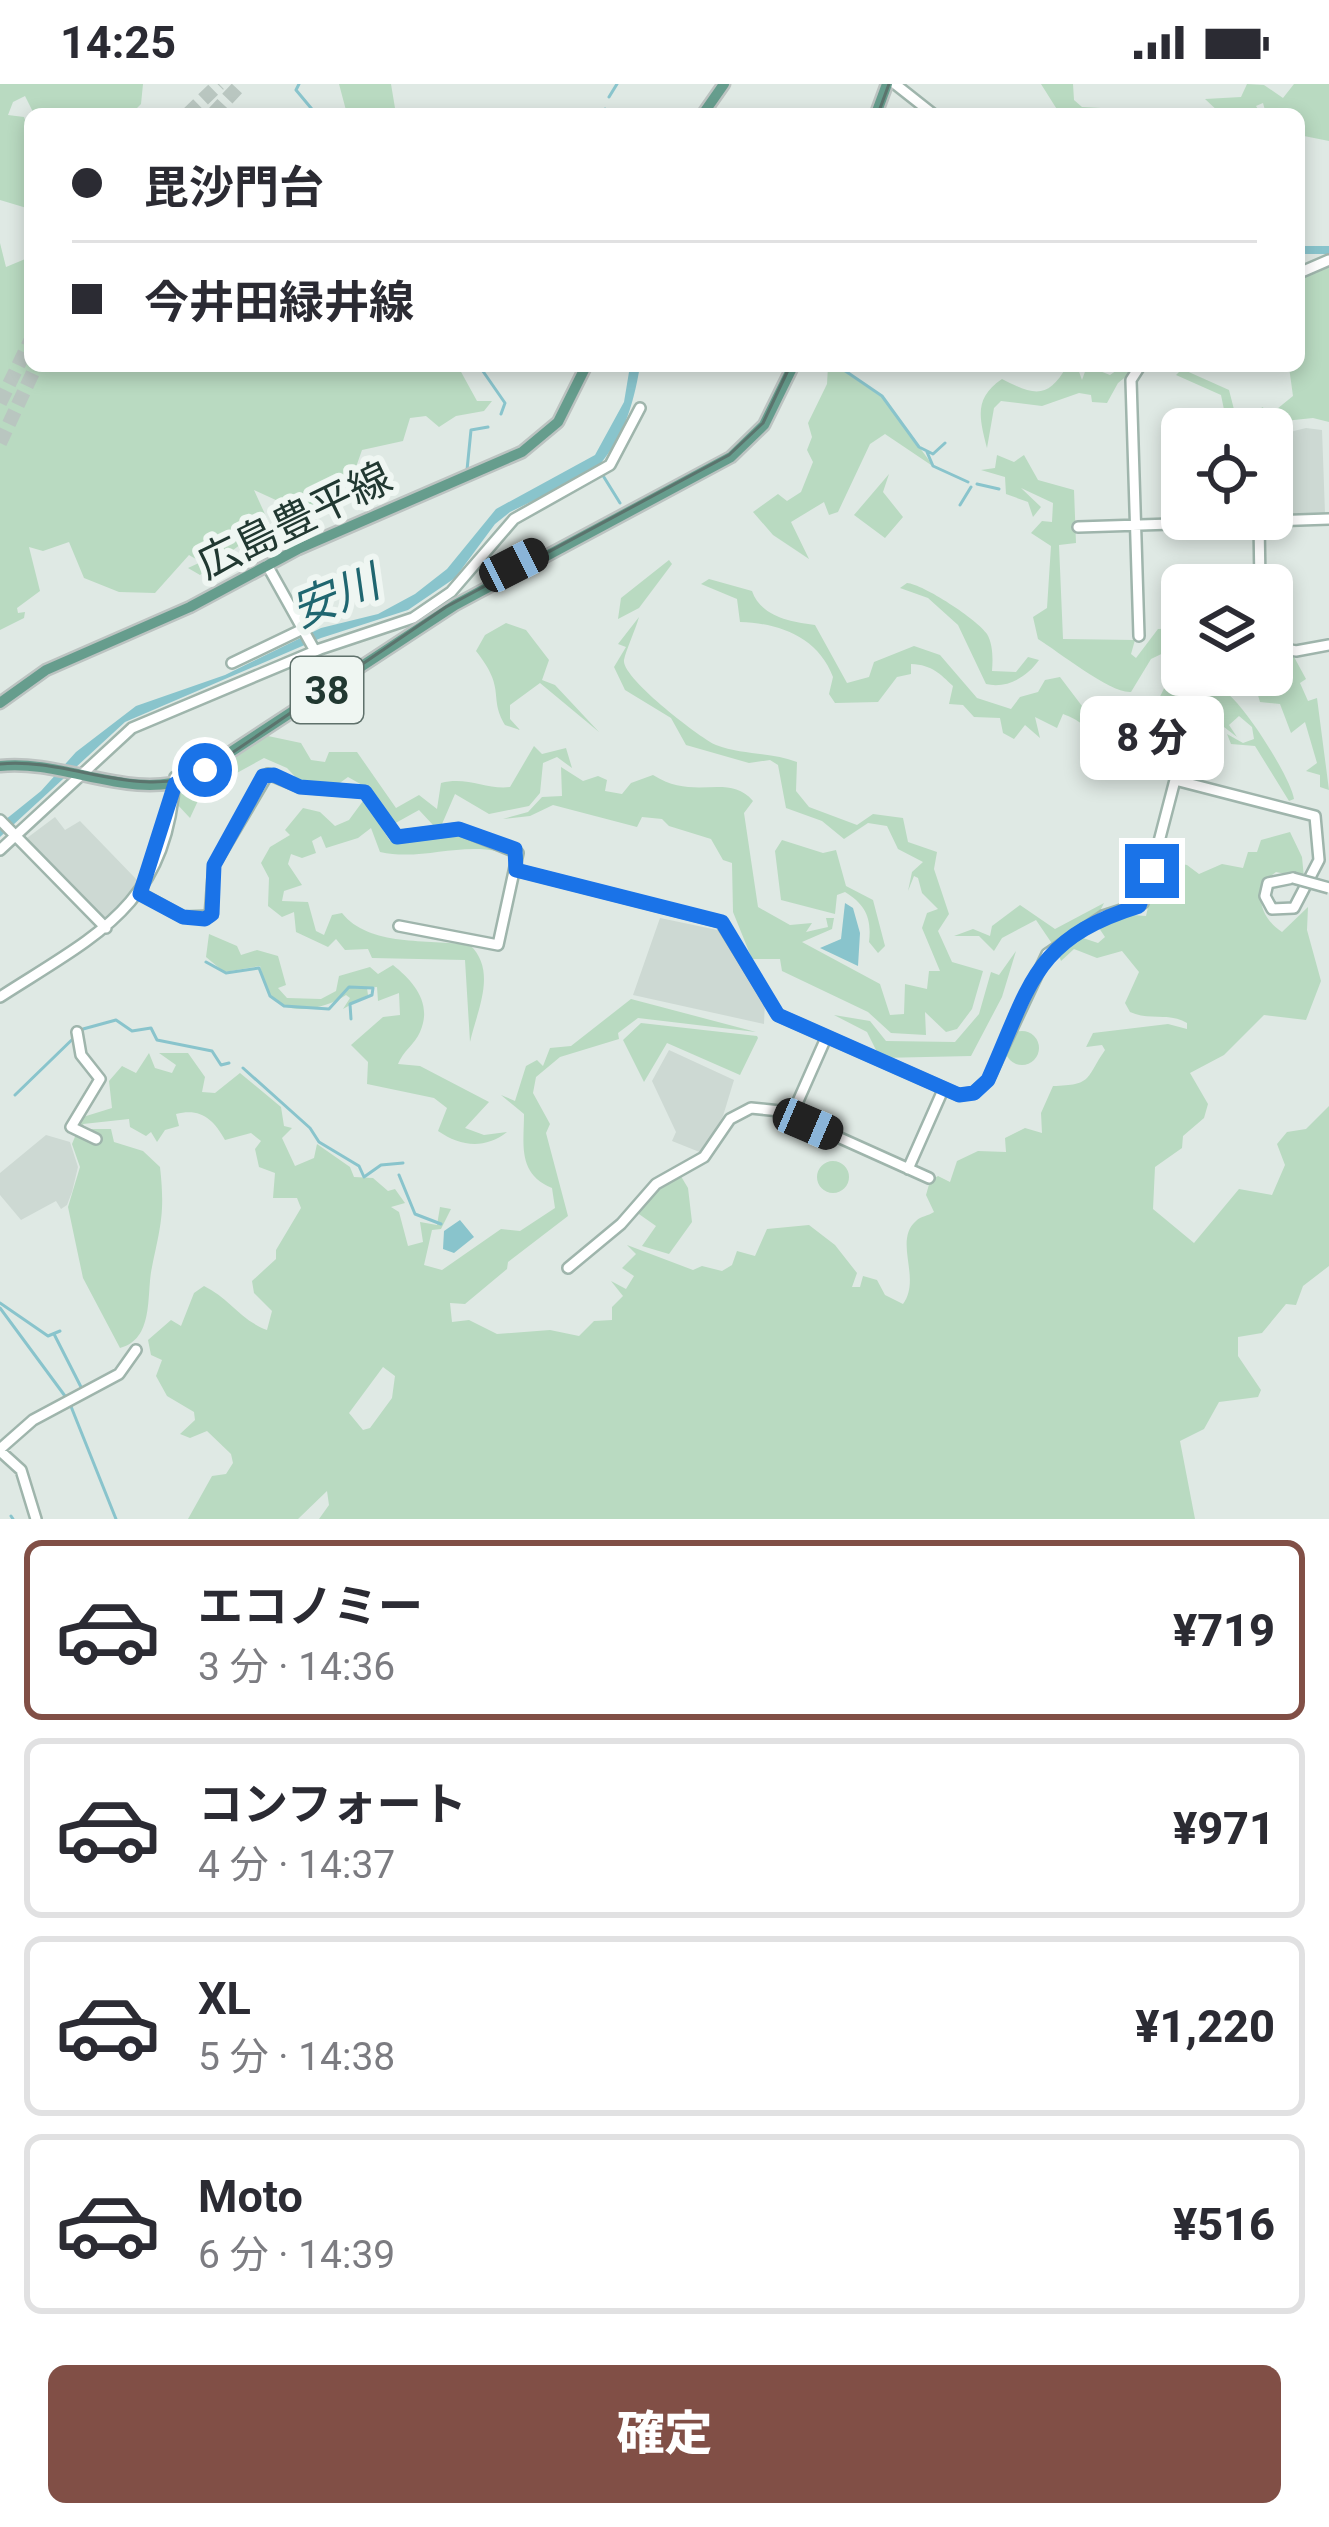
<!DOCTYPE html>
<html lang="ja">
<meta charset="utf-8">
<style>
:root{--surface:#fff;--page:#f2f2f3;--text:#2b2b33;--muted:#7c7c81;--line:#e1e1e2;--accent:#814f46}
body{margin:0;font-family:Roboto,"Noto Sans JP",sans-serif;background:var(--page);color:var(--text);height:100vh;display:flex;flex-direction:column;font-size:45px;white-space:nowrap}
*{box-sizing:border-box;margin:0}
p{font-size:39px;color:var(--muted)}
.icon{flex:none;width:66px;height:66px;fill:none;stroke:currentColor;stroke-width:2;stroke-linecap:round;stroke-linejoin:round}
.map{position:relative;height:1435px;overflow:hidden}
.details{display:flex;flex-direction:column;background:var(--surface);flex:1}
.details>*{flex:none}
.top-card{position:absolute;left:24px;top:24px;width:1281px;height:264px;border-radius:18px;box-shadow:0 6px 18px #0003;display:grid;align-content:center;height:264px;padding:0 48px;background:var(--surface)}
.tools{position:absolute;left:1161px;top:324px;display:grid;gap:24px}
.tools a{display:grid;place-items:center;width:132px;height:132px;border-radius:18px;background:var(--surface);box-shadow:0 6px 18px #0003;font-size:60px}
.end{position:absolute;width:54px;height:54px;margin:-27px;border:15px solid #1a73e8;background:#fff;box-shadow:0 0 0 6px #fff}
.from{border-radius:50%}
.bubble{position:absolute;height:84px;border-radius:18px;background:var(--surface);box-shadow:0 6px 18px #0003;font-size:39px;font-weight:800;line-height:84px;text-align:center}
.car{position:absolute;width:36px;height:72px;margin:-36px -18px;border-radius:15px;box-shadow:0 0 9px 3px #0007;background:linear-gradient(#222 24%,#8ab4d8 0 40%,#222 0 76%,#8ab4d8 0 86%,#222 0)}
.top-card b{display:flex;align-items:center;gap:42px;height:114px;font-size:45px}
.top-card b+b{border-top:3px solid var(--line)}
.top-card i{width:30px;height:30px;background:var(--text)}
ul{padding:21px 0 0;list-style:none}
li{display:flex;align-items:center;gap:36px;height:180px;margin:0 24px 18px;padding:0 24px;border:6px solid var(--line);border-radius:18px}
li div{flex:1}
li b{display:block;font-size:45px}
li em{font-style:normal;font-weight:800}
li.selected{border-color:var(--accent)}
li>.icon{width:108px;height:108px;stroke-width:1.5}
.primary-button{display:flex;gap:24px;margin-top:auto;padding:24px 48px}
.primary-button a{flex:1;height:138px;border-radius:18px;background:var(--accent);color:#fff;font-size:48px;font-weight:800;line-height:138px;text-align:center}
.status{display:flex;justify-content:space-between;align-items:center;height:84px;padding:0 60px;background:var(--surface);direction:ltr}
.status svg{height:33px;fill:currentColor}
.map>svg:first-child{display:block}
.built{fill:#cdd9d3}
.green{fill:#b9dac1;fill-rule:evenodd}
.water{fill:#89c4cc}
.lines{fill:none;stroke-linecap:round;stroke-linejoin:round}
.stream{stroke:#89c4cc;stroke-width:3}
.river{stroke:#89c4cc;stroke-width:8}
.highway-tunnel{stroke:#b9c6c0;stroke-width:14;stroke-dasharray:14 7;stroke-linecap:butt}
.secondary-casing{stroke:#9fb5ac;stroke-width:14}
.primary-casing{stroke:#bcc3c1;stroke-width:15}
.secondary{stroke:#fff;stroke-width:9}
.primary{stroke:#669d8d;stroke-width:10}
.tram{stroke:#5b746d;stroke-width:3}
.secondary-bridge-casing{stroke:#9fb5ac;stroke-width:14;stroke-linecap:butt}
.secondary-bridge{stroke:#fff;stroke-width:9}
.route{stroke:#1a73e8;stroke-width:15}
.labels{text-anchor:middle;stroke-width:12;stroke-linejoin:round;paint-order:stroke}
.shield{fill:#eff6f2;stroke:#5f716b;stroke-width:3}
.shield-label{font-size:39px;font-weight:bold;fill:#213831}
.street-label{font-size:42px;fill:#213831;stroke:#eff6f2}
.water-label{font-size:45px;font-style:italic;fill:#1f6670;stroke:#eff6f2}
</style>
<div class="status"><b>14:25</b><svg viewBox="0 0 49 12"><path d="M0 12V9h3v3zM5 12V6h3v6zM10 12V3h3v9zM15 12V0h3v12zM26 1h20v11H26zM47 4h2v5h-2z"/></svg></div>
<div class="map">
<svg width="1329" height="1435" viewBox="0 0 1329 1435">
<rect width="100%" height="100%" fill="#dfe9e4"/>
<path class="built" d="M1306 344 1322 346 1325 429 1278 433 1277 363 1290 348Z
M55 733 65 746 80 737 137 796 140 804 133 814 105 835 23 757Z
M660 834 727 848 765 916 764 940 633 911Z
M669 966 734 996 723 1032 702 1069 672 1057 676 1048 652 997Z
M46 1051 70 1058 78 1083 72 1108 67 1121 61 1125 56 1117 21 1136 0 1111V1089Z"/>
<path class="green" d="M0 0H143L141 20 131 30H34L25 12 13 18 8 31 24 33 28 45 30 125 0 116Z
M339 0H391L396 30H347Z
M1041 0H1073L1074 16 1082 23 1120 25 1122 30 1058 27Z
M1247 0 1264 1 1283 14 1294 0H1329V57L1299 51V30H1266L1263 19 1256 22 1261 30H1221L1205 15 1241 13Z
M0 159 6 183 30 173V282H417L460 286 477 317H492L484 327 456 332 439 343 426 332 410 334 403 357 362 366 355 386 323 414 303 445 278 417 254 406 269 439 200 491 188 484 201 478 189 471 155 509 119 508 84 494 69 458 43 467 29 463 40 507 17 524 18 529 25 528 24 534 0 546Z
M1329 179V338L1313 334 1264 339 1258 332 1262 323 1272 329 1293 312 1289 283 1299 282V195Z
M828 282 839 284 883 314 934 383 885 350 870 360 838 428 829 431 824 418 791 438 809 475 773 451 753 428 778 410 787 417 801 408 813 378 807 366 812 353 808 339 827 300Z
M1067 282H1077L1082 296 1087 282 1110 291 1123 282H1139L1118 299 1107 319 1092 318 1091 311 1079 309 1042 322 1001 317 994 324 987 364C979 333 974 314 1002 295 1035 312 1048 315 1067 282Z
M1182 285 1229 306 1239 345H1228L1221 311 1176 291Z
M997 371 1014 378 1024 371 1038 396 1074 406 1076 459 1059 461 1063 555 1135 556 1131 570 1136 574 1158 545 1182 544V560L1151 575 1131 608C1111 610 1059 568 1038 555L1033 533 1047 524 1051 462 1031 449 1042 437 1052 438 1053 419 1021 404 1041 423 1033 433 1028 418 1006 410 1005 393 981 386 995 384Z
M889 390 883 408 903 433 885 454 854 431Z
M669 476 672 480 639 524 618 535 621 514Z
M709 495 752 507C761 533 792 538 815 541L847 599 869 593 874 578 914 562 940 571 977 614 1011 625 1020 613 1038 608 1045 596 1060 593 1082 622 1089 621 1094 631 1119 645 1149 634 1174 585 1182 584V591H1203C1211 604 1214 601 1225 608 1243 618 1291 694 1294 715L1289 717 1255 662 1231 660 1227 650 1243 659 1254 655 1252 643 1239 632 1229 641 1237 653 1211 633 1205 646 1195 645 1169 676 1119 686 1118 673 1101 665C1095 648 1080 636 1063 630L1057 644 1035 633 1040 654 1025 641 1014 655 1003 649 1000 634 974 633 963 621 949 620 953 602C940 590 933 581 911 580V590L897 593 878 618 835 619 829 610 833 593C818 553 779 539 740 538L737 515 701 500Z
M907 499C923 500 978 536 987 550 993 560 993 575 992 587L1016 588 1028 573 1039 576C1027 593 1007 605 986 600L958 541 928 514 900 504Z
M639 533C635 547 626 566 624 576 621 594 703 656 716 661 742 671 771 668 797 678L796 707 809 723 857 741 873 730 903 734 908 758 937 768 934 785 949 830 938 847 952 878 983 887 972 925 957 945 946 948 925 928 926 951 891 949 868 928 782 887 780 875H752L733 828 732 779 723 776 711 755 669 742 662 735 642 733 637 743 553 721 530 732 503 735 528 728 542 713 562 712 561 683 583 697 598 692 607 696 605 707 622 710 631 699 653 691C695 718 728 688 753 717L744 729 758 823 790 841 812 839 806 848 828 843 826 834H834L832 845 802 858 880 900 890 931 904 930 905 900 927 905 929 887H940L922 844 927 829 938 825 922 809 918 794 914 792 908 807 912 788 923 778 898 765 887 742 868 739 844 755 822 737 786 724 778 681 770 676 749 679 686 661 671 634 625 606 614 583 626 563 618 560Z
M506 539 526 546 549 576 542 596 555 601 599 648 540 599 510 621V635L520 646 505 641C488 612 507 606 476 567L485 551Z
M1272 565 1293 571 1306 595 1300 599 1308 617 1317 614 1329 706 1320 703V691L1306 687 1317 679 1305 638 1291 649 1280 620 1260 618 1252 591H1272Z
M268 652 301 659 311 676 325 678 329 668H357L396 724 419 711 437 725 441 699C467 692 487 706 510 703L534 662 542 670 566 664 572 684 557 673 543 679 540 709 529 722 489 730 455 710 442 740 433 741 419 726 383 746 390 757 451 749 498 767C455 759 420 777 380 768L371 744 358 754 326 764 321 752 312 757 316 769 302 774 291 770 288 780 302 801 284 807 282 817 308 818 316 847 324 851 332 831 342 829C369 863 427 855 470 861 497 887 478 924 470 958L465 876 372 874 368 865 345 866 336 855 328 863 296 848 294 828 282 833 268 822 269 794 261 779 270 763 290 751 285 746 303 724 320 728 335 742 349 736 371 706 348 693 337 701 301 699 287 684 264 674 202 708 190 734 175 718 184 702Z
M1290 748 1302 773 1304 794 1276 788C1252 805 1259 833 1282 848L1308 823 1307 846 1321 897 1306 936 1264 931 1224 971 1190 989 1208 1020 1204 1034 1183 1052 1182 1064 1155 1083 1153 1125 1194 1159 1239 1105 1272 1111 1285 1081 1277 1060 1287 1048 1306 1045 1329 1022V1182L1303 1202 1296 1221 1286 1220 1262 1249 1238 1253V1272L1261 1306 1258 1313 1219 1318 1204 1345 1180 1357 1195 1435H319L329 1421 327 1407 298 1435H188L212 1392 226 1390 233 1379 231 1370 207 1347 190 1354 180 1350 195 1336 194 1328 167 1312 156 1292 162 1276 151 1271 148 1256 171 1236 181 1242 194 1209 204 1202C229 1214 240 1236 267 1246L272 1227 254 1209 252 1197 276 1175V1166L301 1124 297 1114H273L275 1089 259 1083 255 1065 261 1057 251 1049 225 1056C213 1035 201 1024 176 1030L179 1042 165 1046 157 1058 151 1048 146 1052 130 1043 129 1035 83 1040 85 1045H111L114 1058 143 1067 160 1083C165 1128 161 1140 152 1183 146 1209 155 1255 120 1264L83 1194 68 1123 80 1083 72 1060 83 1033 112 1024 109 997 122 982 136 989 149 969 155 984 172 989 176 981 159 969H188L205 993 202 1008 215 1009 240 989 281 1023 284 1042 292 1044 282 1054 295 1082 314 1074 317 1060 350 1083 354 1093 373 1094 388 1107 395 1105 405 1119 391 1123 399 1128 408 1162 423 1158 420 1138 437 1141 440 1123 451 1125 441 1145 432 1146 424 1181 442 1186 501 1145 520 1147 555 1124 552 1104C517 1090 524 1060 524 1030L501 1011 515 1017 526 982 537 976 543 982 550 964 571 962 631 915 756 948 638 934 618 949 619 955 560 973 536 993 533 1009 550 1040 546 1049 568 1132 508 1178 507 1185 465 1220 450 1219 452 1238 469 1236 497 1250 550 1246 579 1252 594 1237 612 1236V1223L623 1212 611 1197 626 1205 634 1192 622 1184 636 1170 627 1161 693 1186 702 1182 722 1187 732 1181 737 1167 755 1172 767 1145 809 1141 835 1161 857 1189 852 1203H860L863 1192 877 1196 885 1211 903 1220C922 1194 893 1157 916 1137 921 1132 928 1132 934 1128L926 1111 930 1097 938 1092 950 1098 957 1077 978 1067 1006 1068 1005 1054 1025 1044 1042 1049 1041 1029 1053 1002C1093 1001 1085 995 1105 966L1102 961 1086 963 1093 949 1168 940 1187 945V939C1170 928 1149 937 1130 928L1125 919 1139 888 1122 867 1097 874 1074 865 1061 877 1058 869 1080 853 1098 859 1105 853 1097 841 1119 830 1146 832 1159 776 1187 781 1199 790 1222 780 1243 784 1248 768H1257L1261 756ZM383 1283 395 1292 392 1314 370 1344 363 1346 349 1329Z
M782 756 823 769 836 766 846 802 873 816 885 862 878 869 869 858C872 834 865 820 845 808L837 811 835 830 781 816 775 767Z
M1104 819 1098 831 1053 861 1036 836 1002 854 994 867 979 852H954L973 845 990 852 992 842 1020 821 1055 845Z
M209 850 237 862 241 871 257 866 278 872 286 901 278 904 287 914 321 915 336 907 339 892 370 883 378 890 393 881C413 897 433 919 420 948 415 960 403 967 398 980L420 982 489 1018 465 1044 484 1051 507 1048C484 1066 460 1062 438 1047L447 1024 434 1014 367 1000 368 978 351 961 383 933 400 931 399 909 378 917 377 903 367 904 368 911 343 925 350 914 346 911C327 924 286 935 270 910 265 903 262 888 260 882L224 888 206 873Z
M1016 867 1002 913 971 972 880 974 867 948 834 931 870 937 886 957 955 958 979 930 991 888 999 891Z
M641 939 757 952 758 954 740 991 667 959 644 998 623 956Z
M1005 964a17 17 0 1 1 34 0a17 17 0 1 1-34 0Z
M817 1093a16 16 0 1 1 32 0a16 16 0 1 1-32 0Z
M679 1089 688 1104 692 1138 669 1170 642 1162 656 1142 636 1128 658 1100Z"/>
<path class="water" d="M630 282H640C633 323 623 356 594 387L510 428 495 440 455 494 408 526 321 554 125 638 0 753V740L41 707 76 668 136 622 225 591 321 544 378 530 415 510 447 485 496 425 595 371 624 318Z
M845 819 853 824 860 849 858 882 820 864 841 855Z
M460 1136 474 1153 454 1169 443 1165 444 1147Z"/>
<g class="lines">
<path class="stream" d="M299 0 296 6 316 30
M609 13 617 0
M605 25 611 30
M838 282 882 312 919 363 933 370 945 359
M480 283 505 319 501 330
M927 368 933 382 968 398
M467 386 471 346 488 343
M602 390 620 419
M977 400 999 405
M960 421 971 403
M206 878 226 889 259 884 270 912 284 922 329 925 349 903 373 904 372 911 350 920 351 935
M243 984 310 1044 319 1058 359 1082 364 1093 381 1081 403 1079
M15 1011 83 945 116 936 132 947 151 944 157 956 212 967 221 981 229 979
M399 1091 415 1130 441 1140
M0 1219 48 1252 60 1247
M0 1224 65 1312
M54 1250 81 1303
M70 1320 116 1435
M11 1432 13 1435"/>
<path class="river" d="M1299 166H1329"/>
<path class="highway-tunnel" d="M188 30 219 0
M213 30 241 0
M0 319 30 257
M0 359 36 282"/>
<defs>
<path id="secondary" d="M895 0 933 30
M1299 189 1329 176
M1259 437 1260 501
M1078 443 1329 435
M267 481 315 567
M1139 552 1131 296 1140 282
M1272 562 1296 567 1329 561
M232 579 305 544
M0 736 106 844
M0 766 132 644 320 565 413 534 451 508 514 435 610 381 640 324
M516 786 721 838 778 931 959 1011 973 1009 988 996 1047 870 1103 832 1143 819 1175 696 1315 732 1319 776 1294 824 1272 825 1265 812 1268 799 1293 794
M141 810 183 833 210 832 214 781 268 690 300 703 365 708 397 753 459 745 518 769 498 861 399 842
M0 913C96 851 167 822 175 693
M77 948 81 971 100 995 71 1043 96 1055
M791 1033 826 954
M908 1085 943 1006
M568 1184 621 1140 656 1100 704 1073 730 1035 751 1024 780 1027 929 1094
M0 1365 33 1336 119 1290 136 1266
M0 1367 21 1386 36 1435"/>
<path id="primary" d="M703 30 724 0
M876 30 887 0
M0 619 46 586 190 523 298 465 522 368 558 338 586 282
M0 682C63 675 130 717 191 694L455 521 731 373 764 341 793 282"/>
</defs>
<use href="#secondary" class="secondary-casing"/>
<use href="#primary" class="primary-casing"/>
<use href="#secondary" class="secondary"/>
<use href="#primary" class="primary"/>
<path class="tram" d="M878 30 889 0
M0 680C68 673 139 717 204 688L446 523 729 371 763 339 790 282"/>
<defs>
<path id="secondary-bridge" d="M1293 794 1329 804"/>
</defs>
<use href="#secondary-bridge" class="secondary-bridge-casing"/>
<use href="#secondary-bridge" class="secondary-bridge"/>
</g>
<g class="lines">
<path class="route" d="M205 686 175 700 140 810 183 833 205 835 212 830 214 781 263 692 274 691 300 703 365 708 397 753 459 745 515 765 516 786 722 838 778 931 959 1011 974 1009 988 996C1030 903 1032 855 1139 822L1152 787"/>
</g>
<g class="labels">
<rect class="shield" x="291" y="573" width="72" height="66" rx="9"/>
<g class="shield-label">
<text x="327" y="620">38</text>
</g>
<g class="street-label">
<text transform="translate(294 436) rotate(-26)" y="15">広島豊平線</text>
</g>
<g class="water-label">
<text transform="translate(335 512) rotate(-22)" y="16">安川</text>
</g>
</g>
</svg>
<div class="tools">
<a><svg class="icon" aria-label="locate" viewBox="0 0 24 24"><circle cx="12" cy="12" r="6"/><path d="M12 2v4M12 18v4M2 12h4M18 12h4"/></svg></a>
<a><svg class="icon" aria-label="layers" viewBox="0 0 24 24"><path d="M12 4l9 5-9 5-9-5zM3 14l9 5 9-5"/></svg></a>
</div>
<i class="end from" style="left:205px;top:686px"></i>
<i class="end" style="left:1152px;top:787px"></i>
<div class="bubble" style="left:1080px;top:612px;width:144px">8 分</div>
<i class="car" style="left:514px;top:481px;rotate:63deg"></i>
<i class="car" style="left:808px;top:1040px;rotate:113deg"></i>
<div class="top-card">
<b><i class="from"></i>毘沙門台</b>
<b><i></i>今井田緑井線</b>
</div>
</div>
<section class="details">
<ul>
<li class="selected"><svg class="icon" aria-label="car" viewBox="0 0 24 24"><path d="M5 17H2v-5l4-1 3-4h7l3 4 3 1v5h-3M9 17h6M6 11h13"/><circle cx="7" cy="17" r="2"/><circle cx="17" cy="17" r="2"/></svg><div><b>エコノミー</b><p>3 分 · 14:36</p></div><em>¥719</em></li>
<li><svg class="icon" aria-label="car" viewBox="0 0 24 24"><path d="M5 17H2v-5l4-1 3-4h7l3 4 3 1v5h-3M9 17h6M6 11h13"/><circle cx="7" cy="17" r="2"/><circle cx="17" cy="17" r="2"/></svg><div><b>コンフォート</b><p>4 分 · 14:37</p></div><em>¥971</em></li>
<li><svg class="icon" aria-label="car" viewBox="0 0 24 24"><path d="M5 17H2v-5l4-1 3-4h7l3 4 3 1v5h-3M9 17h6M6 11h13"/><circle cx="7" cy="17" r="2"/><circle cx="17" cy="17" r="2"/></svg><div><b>XL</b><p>5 分 · 14:38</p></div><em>¥1,220</em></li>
<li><svg class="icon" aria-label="car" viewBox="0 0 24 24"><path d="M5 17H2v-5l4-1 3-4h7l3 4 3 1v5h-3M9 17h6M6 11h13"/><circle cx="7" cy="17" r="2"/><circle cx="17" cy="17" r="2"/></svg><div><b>Moto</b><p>6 分 · 14:39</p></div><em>¥516</em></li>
</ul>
<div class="primary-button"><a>確定</a></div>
</section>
